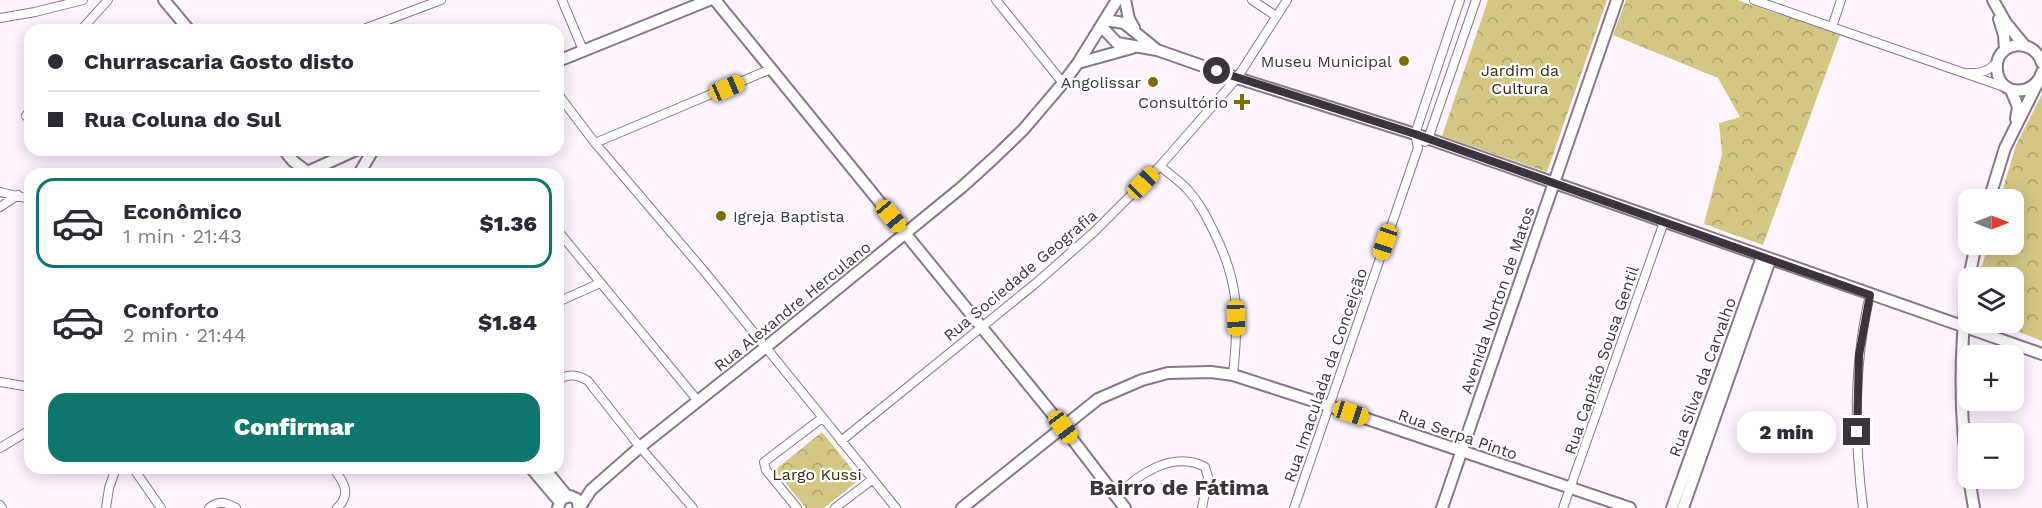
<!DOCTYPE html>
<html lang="pt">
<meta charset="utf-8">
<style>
:root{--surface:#fff;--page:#f2f2f3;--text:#2b2b33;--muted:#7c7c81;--line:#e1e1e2;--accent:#0f766e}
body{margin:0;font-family:"Work Sans",sans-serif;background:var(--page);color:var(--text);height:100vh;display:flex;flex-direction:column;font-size:22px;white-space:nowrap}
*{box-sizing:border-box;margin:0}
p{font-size:20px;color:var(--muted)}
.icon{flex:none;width:33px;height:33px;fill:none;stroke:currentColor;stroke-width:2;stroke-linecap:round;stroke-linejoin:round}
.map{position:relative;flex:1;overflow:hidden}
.panel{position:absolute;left:24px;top:168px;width:540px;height:306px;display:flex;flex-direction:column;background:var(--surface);border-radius:18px;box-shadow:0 3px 15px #0003}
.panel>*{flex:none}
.hud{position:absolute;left:24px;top:24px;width:540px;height:132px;border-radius:18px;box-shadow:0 3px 15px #0003;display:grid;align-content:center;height:132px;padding:0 24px;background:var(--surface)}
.needle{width:39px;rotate:90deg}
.buttons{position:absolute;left:1958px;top:189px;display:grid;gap:12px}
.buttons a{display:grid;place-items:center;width:66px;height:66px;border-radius:12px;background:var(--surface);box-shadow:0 3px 15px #0003;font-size:30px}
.end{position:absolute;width:27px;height:27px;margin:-14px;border:8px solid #3b353b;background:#fff;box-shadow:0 0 0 3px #fff}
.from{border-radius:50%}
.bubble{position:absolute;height:42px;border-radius:18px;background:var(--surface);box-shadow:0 3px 15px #0003;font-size:20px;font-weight:800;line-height:42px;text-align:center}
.car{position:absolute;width:18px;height:36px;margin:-18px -9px;border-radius:8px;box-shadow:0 0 4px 2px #0007;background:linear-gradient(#f5c518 24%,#345 0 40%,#f5c518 0 76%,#345 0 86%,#f5c518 0)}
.hud b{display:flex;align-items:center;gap:21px;height:57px;font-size:22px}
.hud b+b{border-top:2px solid var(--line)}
.hud i{width:15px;height:15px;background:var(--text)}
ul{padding:10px 0 0;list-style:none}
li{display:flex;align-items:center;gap:18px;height:90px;margin:0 12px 9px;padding:0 12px;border:3px solid transparent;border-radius:18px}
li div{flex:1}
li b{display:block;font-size:22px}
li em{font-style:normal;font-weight:800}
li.active{border-color:var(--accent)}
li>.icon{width:54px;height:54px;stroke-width:1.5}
.button{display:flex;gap:12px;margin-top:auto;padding:12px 24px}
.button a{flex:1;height:69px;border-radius:18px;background:var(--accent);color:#fff;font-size:24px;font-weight:800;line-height:69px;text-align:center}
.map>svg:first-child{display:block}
.forest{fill:url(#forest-crowns)}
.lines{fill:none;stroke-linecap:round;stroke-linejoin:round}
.street-casing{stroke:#867887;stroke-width:10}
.secondary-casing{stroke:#867887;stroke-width:14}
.street{stroke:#fff;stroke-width:8}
.secondary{stroke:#fff;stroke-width:10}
.route{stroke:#3b353b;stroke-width:8}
.poi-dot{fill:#7c6d07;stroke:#fff;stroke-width:2}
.labels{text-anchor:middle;stroke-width:4.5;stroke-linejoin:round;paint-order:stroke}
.poi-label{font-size:16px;fill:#3b353b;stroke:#fff;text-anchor:end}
.park-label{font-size:16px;fill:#322b03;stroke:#fff}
.street-label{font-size:16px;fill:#3b353b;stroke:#fff}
.district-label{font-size:22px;font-weight:bold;fill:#3b353b;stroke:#fff}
</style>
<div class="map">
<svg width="2042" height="508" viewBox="0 0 2042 508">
<defs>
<pattern id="forest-crowns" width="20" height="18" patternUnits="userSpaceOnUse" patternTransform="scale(1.5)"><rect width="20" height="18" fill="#d4c783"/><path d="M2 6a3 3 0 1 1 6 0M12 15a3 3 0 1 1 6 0" fill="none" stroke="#ada26c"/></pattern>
</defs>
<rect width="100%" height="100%" fill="#fdf4fe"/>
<path class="forest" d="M1488 0H1607L1547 172 1442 136Z
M1626 0H1737L1840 35 1763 245 1704 224 1722 154 1719 123 1740 117 1718 78 1613 35Z
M2042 94V341L2005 326 2006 323 2013 322V297L2017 280 1981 269 1988 245 2013 244V200L2000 199 2016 145Z
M822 432 860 479 824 508H806L775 470Z"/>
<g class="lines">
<defs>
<path id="street" d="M562 0 583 50
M996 0 1063 83
M1252 0 1276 16
M1754 0 2007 88
M0 18 35 12 83 0
M1832 27 1841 0
M81 30 108 0
M361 30 441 0
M1969 73C1982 74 1990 70 1998 61
M558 94 595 143 704 271 896 508
M26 116 30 110
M1425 142 1428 139 1476 0
M595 143 771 69
M1160 166C1169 174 1180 181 1188 190 1199 202 1206 216 1213 230 1240 283 1239 317 1233 375
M0 192 30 199
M0 207 18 195
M558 231 698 401
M558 302 600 283
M558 379C570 374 577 374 588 381L640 447 693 508
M0 382 30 387
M841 441 1036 283 1094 232 1160 166 1237 78 1287 0
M0 448 30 430
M133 468 161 508
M333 468C344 482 352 494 337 508
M1116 497C1138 474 1173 450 1205 467L1208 477 1202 508
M0 505 2 508
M106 508 109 488 116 468
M209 508C219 500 225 502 236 508
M797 508 766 470 764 462 822 418
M835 508 873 479
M1294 508 1418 148 1415 134 1460 0
M1563 508 1664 222
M1863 508C1854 437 1853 365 1870 295"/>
<path id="secondary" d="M164 0 189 30
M715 0 1063 427 1125 508
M1125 0 1129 19 1134 28
M1993 0 2006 23 2024 45
M1999 19 2004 35 2005 50
M1105 20 1124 23 1157 50
M1101 26 1117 43 1157 50 1237 78 1415 134 2042 354
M558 61 709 0
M1078 63 1132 48
M2042 63C2033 35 1994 42 1997 70 1999 97 2035 97 2042 72
M2011 90 2018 107 2016 119
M284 150 293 161 310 174
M303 174 356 150
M359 174 373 150
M1989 200 2005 148 2037 84
M1969 278 1976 244
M1968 284C1960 346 1959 412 1968 473
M531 468 559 501
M544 468 567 496
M1969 478 1974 508
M580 507 591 490 640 447 766 347 962 187 995 157 1023 130 1063 83 1078 63 1117 0
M558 508 561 499 570 496 577 499 579 508
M962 508 1098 399 1142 380 1168 373 1211 372 1233 375 1329 406 1630 508
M1442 508 1617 0
M1672 508 1762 257
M1683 508 1770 260"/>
</defs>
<use href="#street" class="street-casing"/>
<use href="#secondary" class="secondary-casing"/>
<use href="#street" class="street"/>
<use href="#secondary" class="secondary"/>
</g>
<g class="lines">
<path class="route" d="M1217 71 1415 134 1870 295 1859 355 1857 432"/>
</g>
<g class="poi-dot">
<circle cx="1404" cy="61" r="6"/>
<circle cx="1153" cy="82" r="6"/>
<path d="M1239 93h6v6h6v6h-6v6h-6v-6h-6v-6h6z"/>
<circle cx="721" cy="216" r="6"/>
</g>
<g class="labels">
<g class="poi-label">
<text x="1392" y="67">Museu Municipal</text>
<text x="1141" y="88">Angolissar</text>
<text x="1228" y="108">Consultório</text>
<text x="733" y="222" text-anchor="start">Igreja Baptista</text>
</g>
<g class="park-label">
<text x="1520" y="76">Jardim da<tspan x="1520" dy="18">Cultura</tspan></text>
<text x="817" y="480">Largo Kussi</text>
</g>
<g class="street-label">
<text transform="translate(1020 275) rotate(-40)" y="6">Rua Sociedade Geografia</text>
<text transform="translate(1497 300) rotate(-71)" y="6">Avenida Norton de Matos</text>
<text transform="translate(792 306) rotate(-39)" y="6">Rua Alexandre Herculano</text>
<text transform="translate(1601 360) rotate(-71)" y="6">Rua Capitão Sousa Gentil</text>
<text transform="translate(1325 375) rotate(-71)" y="6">Rua Imaculada da Conceição</text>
<text transform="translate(1702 377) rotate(-70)" y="6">Rua Silva da Carvalho</text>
<text transform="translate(1458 434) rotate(19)" y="6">Rua Serpa Pinto</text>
</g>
<g class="district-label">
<text x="1179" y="495">Bairro de Fátima</text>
</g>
</g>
</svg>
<div class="buttons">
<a><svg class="needle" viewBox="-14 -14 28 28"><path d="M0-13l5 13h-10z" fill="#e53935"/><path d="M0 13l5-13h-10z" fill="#7c7c81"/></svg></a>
<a><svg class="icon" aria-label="layers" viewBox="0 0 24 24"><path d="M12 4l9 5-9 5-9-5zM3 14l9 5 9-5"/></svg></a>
<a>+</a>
<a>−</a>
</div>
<i class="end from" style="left:1217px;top:71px"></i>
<i class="end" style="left:1857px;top:432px"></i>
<div class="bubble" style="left:1737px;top:411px;width:99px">2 min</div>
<i class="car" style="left:727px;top:88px;rotate:67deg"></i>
<i class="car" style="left:1143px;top:183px;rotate:44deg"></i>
<i class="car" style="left:891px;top:216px;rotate:140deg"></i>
<i class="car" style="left:1385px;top:242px;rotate:199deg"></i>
<i class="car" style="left:1236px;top:318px;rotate:178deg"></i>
<i class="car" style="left:1351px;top:413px;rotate:108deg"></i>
<i class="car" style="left:1063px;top:427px;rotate:143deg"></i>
<div class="hud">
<b><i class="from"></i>Churrascaria Gosto disto</b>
<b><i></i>Rua Coluna do Sul</b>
</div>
<section class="panel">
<ul>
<li class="active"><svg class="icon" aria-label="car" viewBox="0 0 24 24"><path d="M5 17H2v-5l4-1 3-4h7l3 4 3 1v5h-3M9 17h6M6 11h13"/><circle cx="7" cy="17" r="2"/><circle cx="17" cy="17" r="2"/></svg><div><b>Econômico</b><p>1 min · 21:43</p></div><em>$1.36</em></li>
<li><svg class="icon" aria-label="car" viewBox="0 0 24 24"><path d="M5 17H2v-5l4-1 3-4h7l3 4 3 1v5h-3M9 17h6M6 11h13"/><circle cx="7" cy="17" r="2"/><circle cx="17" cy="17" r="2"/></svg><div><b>Conforto</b><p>2 min · 21:44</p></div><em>$1.84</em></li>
</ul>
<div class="button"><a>Confirmar</a></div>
</section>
</div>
